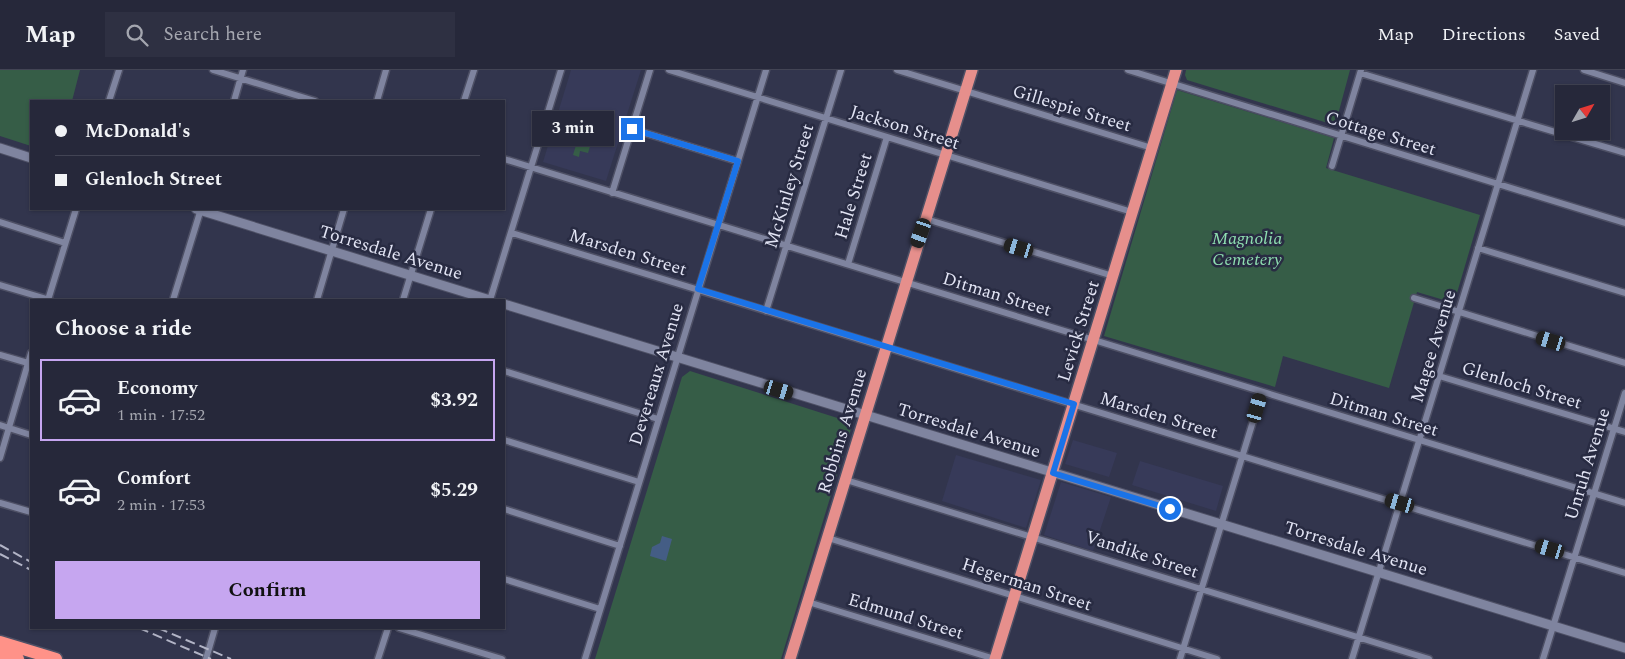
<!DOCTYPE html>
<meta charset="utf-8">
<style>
:root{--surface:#26283a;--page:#2e3042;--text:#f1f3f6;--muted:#a4a6af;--line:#424454;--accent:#c6a6f0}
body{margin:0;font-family:Spectral,serif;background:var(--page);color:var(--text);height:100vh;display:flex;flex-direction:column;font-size:19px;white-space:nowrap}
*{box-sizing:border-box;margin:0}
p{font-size:16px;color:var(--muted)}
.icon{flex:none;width:28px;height:28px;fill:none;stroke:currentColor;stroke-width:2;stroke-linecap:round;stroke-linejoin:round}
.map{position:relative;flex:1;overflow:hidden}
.sheet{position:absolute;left:30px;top:229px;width:475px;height:330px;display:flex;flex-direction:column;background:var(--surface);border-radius:0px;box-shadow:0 1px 4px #0004,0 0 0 1px var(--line)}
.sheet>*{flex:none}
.hud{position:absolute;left:30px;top:30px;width:475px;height:110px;border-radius:0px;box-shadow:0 1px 4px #0004,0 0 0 1px var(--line);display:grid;align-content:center;height:110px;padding:0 25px;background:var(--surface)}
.needle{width:32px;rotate:51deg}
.fabs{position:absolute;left:1555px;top:15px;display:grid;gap:10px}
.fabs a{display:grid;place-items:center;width:55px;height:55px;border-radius:0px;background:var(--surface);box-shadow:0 1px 4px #0004,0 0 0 1px var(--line);font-size:25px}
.end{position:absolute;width:22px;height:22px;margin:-11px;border:6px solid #1a73e8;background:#fff;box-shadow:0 0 0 2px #fff}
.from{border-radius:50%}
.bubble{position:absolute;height:35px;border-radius:0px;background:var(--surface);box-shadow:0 1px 4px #0004,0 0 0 1px var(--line);font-size:16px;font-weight:700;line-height:35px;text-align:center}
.car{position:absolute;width:15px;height:30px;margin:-15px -8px;border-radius:6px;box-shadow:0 0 4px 1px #0007;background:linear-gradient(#222 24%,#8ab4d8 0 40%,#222 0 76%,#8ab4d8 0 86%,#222 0)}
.hud b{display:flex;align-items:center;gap:18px;height:48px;font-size:19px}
.hud b+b{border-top:1px solid var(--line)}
.hud i{width:12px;height:12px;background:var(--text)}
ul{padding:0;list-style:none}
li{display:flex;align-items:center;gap:15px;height:82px;margin:0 10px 8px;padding:0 15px;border:2px solid transparent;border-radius:0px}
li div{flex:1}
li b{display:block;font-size:19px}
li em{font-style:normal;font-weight:700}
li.current{border-color:var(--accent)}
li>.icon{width:45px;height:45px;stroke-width:1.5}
h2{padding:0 25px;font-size:22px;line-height:60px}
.button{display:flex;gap:10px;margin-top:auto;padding:10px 25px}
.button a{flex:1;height:58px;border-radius:0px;background:var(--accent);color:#111;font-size:20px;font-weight:700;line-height:58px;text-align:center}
header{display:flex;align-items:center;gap:30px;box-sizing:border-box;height:70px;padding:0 25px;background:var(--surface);border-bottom:1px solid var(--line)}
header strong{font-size:24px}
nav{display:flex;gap:28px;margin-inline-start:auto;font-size:18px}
.search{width:350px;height:45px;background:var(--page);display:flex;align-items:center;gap:12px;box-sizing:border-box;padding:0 18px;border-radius:0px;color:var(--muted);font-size:19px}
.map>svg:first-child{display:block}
.built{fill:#373a59}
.green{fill:#365d47}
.water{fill:#445d85}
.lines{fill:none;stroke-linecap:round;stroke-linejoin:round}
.minor-casing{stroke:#4e5065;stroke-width:9}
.tertiary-casing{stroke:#4e5065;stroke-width:11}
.trunk-casing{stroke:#4e5065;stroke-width:14}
.motorway-casing{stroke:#4e5065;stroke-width:15}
.minor{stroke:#7f849f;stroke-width:6}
.tertiary{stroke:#7f849f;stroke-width:9}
.trunk{stroke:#e68f8c;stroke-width:11}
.motorway{stroke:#ff9288;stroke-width:12}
.rail{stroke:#b2b4c6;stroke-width:2;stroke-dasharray:10 5;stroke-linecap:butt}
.route{stroke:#1a73e8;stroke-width:6}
.labels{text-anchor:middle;stroke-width:5;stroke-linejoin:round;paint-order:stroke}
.street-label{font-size:18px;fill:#e2e4f4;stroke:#282b42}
.park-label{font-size:18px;font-style:italic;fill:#8edeb0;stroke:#282b42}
</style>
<header>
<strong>Map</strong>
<div class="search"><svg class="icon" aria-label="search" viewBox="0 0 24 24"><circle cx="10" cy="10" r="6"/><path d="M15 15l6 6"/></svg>Search here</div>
<nav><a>Map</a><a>Directions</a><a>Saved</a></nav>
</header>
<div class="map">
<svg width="1625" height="589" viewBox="0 0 1625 589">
<rect width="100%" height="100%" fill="#32354d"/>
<path class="built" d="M571 0H641L606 111 543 92Z
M1073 370 1117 383 1109 407 1065 394Z
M956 385 1041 410 1026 458 942 431Z
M1140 391 1223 416 1216 441 1132 415Z
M1061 412 1111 427 1093 481 1044 465Z"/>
<path class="green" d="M0 0H80L72 31H31V76L0 66Z
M1186 0H1350L1336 52 1331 54 1187 10 1185 5Z
M1177 20 1334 68 1326 98 1480 145 1454 233 1417 222 1389 318 1283 286 1275 317 1104 266Z
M579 65H583L592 70 588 83 580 81 579 87 573 85Z
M690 301 850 352 851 359 781 589H595L682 307Z"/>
<path class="water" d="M662 466 672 469 666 491 650 486 652 477 660 473Z"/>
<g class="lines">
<defs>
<path id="minor" d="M213 0 315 31
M669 0 1132 142
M897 0 1152 78
M1128 0 1625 153
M1584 0 1625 13
M1360 3 1625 83
M109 31 119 0
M234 31 243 0
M377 31 386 0
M464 31 474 0
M632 59 737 91
M504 89 1625 433
M1332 96 1361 0
M612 123 650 0
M926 149 1113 206
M0 152 65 173
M512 163 1625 503
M1478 178 1625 223
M848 194 887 67
M0 215 50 230
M1414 228 1625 293
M48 230 76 139
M173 230 201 139
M317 230 344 139
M403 230 431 139
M490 230 561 0
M766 241 841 0
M0 285 28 293
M504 301 658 349
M1439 306 1625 362
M0 355 31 365
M504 370 639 412
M0 388 31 283
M846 410 1429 589
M0 433 31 442
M504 439 620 476
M828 468 1217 589
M504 509 600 539
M808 532 995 589
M399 558 502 589
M206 589 215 558
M378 589 388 558
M585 589 766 0
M1180 589 1262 322
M1352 589 1533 0
M1543 589 1625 323"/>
<path id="tertiary" d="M0 78 31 88
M196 139 490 230
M504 234 1625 578"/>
<path id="trunk" d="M790 589 972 0
M995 589 1176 0"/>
<path id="motorway" d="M0 572 56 589
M0 584 18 589"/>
</defs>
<use href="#minor" class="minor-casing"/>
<use href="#tertiary" class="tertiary-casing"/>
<use href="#trunk" class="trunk-casing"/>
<use href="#motorway" class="motorway-casing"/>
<use href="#minor" class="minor"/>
<use href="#tertiary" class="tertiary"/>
<use href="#trunk" class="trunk"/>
<use href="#motorway" class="motorway"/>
<path class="rail" d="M0 475 31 492
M0 484 31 500
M139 558 211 589
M158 558 231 589"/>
</g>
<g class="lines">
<path class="route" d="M632 59 738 91 698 219 1074 334 1053 403 1170 439"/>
</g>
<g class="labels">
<g class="street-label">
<text transform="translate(1072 38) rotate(17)" y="6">Gillespie Street</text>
<text transform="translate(905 57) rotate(17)" y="6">Jackson Street</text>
<text transform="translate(1381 63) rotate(17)" y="6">Cottage Street</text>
<text transform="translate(789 116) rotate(-73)" y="6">McKinley Street</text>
<text transform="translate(853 126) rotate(-73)" y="6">Hale Street</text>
<text transform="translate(391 182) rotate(17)" y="6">Torresdale Avenue</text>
<text transform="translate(628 182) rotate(17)" y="6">Marsden Street</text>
<text transform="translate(997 224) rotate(17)" y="6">Ditman Street</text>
<text transform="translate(1078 261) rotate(-73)" y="6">Levick Street</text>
<text transform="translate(1433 276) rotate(-73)" y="6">Magee Avenue</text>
<text transform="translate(656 304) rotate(-73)" y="6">Devereaux Avenue</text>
<text transform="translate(1522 315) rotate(17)" y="6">Glenloch Street</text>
<text transform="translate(1384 344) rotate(17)" y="6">Ditman Street</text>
<text transform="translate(1159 345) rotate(17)" y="6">Marsden Street</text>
<text transform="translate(969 360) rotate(17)" y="6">Torresdale Avenue</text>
<text transform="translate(842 361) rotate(-73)" y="6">Robbins Avenue</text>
<text transform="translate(1587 394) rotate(-73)" y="6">Unruh Avenue</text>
<text transform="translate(1356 478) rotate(17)" y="6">Torresdale Avenue</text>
<text transform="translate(1142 484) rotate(18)" y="6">Vandike Street</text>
<text transform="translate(1027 514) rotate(18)" y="6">Hegerman Street</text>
<text transform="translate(906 546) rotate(17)" y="6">Edmund Street</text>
</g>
<g class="park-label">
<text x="1247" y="174">Magnolia<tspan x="1247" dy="21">Cemetery</tspan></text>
</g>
</g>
</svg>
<div class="fabs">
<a><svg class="needle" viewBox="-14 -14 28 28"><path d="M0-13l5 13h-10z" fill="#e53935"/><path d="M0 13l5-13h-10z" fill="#a4a6af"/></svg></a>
</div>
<i class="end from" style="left:1170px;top:439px"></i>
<i class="end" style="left:632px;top:59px"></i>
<div class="bubble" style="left:532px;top:41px;width:82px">3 min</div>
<i class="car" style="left:921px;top:163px;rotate:199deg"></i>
<i class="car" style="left:1019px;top:178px;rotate:287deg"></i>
<i class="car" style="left:1551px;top:271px;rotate:287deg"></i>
<i class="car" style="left:779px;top:320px;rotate:107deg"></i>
<i class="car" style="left:1257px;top:338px;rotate:16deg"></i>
<i class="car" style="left:1400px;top:433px;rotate:286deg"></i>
<i class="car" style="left:1550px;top:479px;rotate:287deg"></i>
<div class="hud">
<b><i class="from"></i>McDonald's</b>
<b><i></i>Glenloch Street</b>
</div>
<section class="sheet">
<h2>Choose a ride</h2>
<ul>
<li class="current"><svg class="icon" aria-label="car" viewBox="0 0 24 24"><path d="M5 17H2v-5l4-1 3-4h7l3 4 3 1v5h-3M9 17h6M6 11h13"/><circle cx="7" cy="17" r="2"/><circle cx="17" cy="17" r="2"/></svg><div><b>Economy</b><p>1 min · 17:52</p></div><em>$3.92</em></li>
<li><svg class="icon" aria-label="car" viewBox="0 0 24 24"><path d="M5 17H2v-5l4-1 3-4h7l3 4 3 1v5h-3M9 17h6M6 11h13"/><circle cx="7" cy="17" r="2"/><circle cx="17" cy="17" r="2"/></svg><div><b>Comfort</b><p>2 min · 17:53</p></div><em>$5.29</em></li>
</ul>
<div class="button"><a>Confirm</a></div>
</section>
</div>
